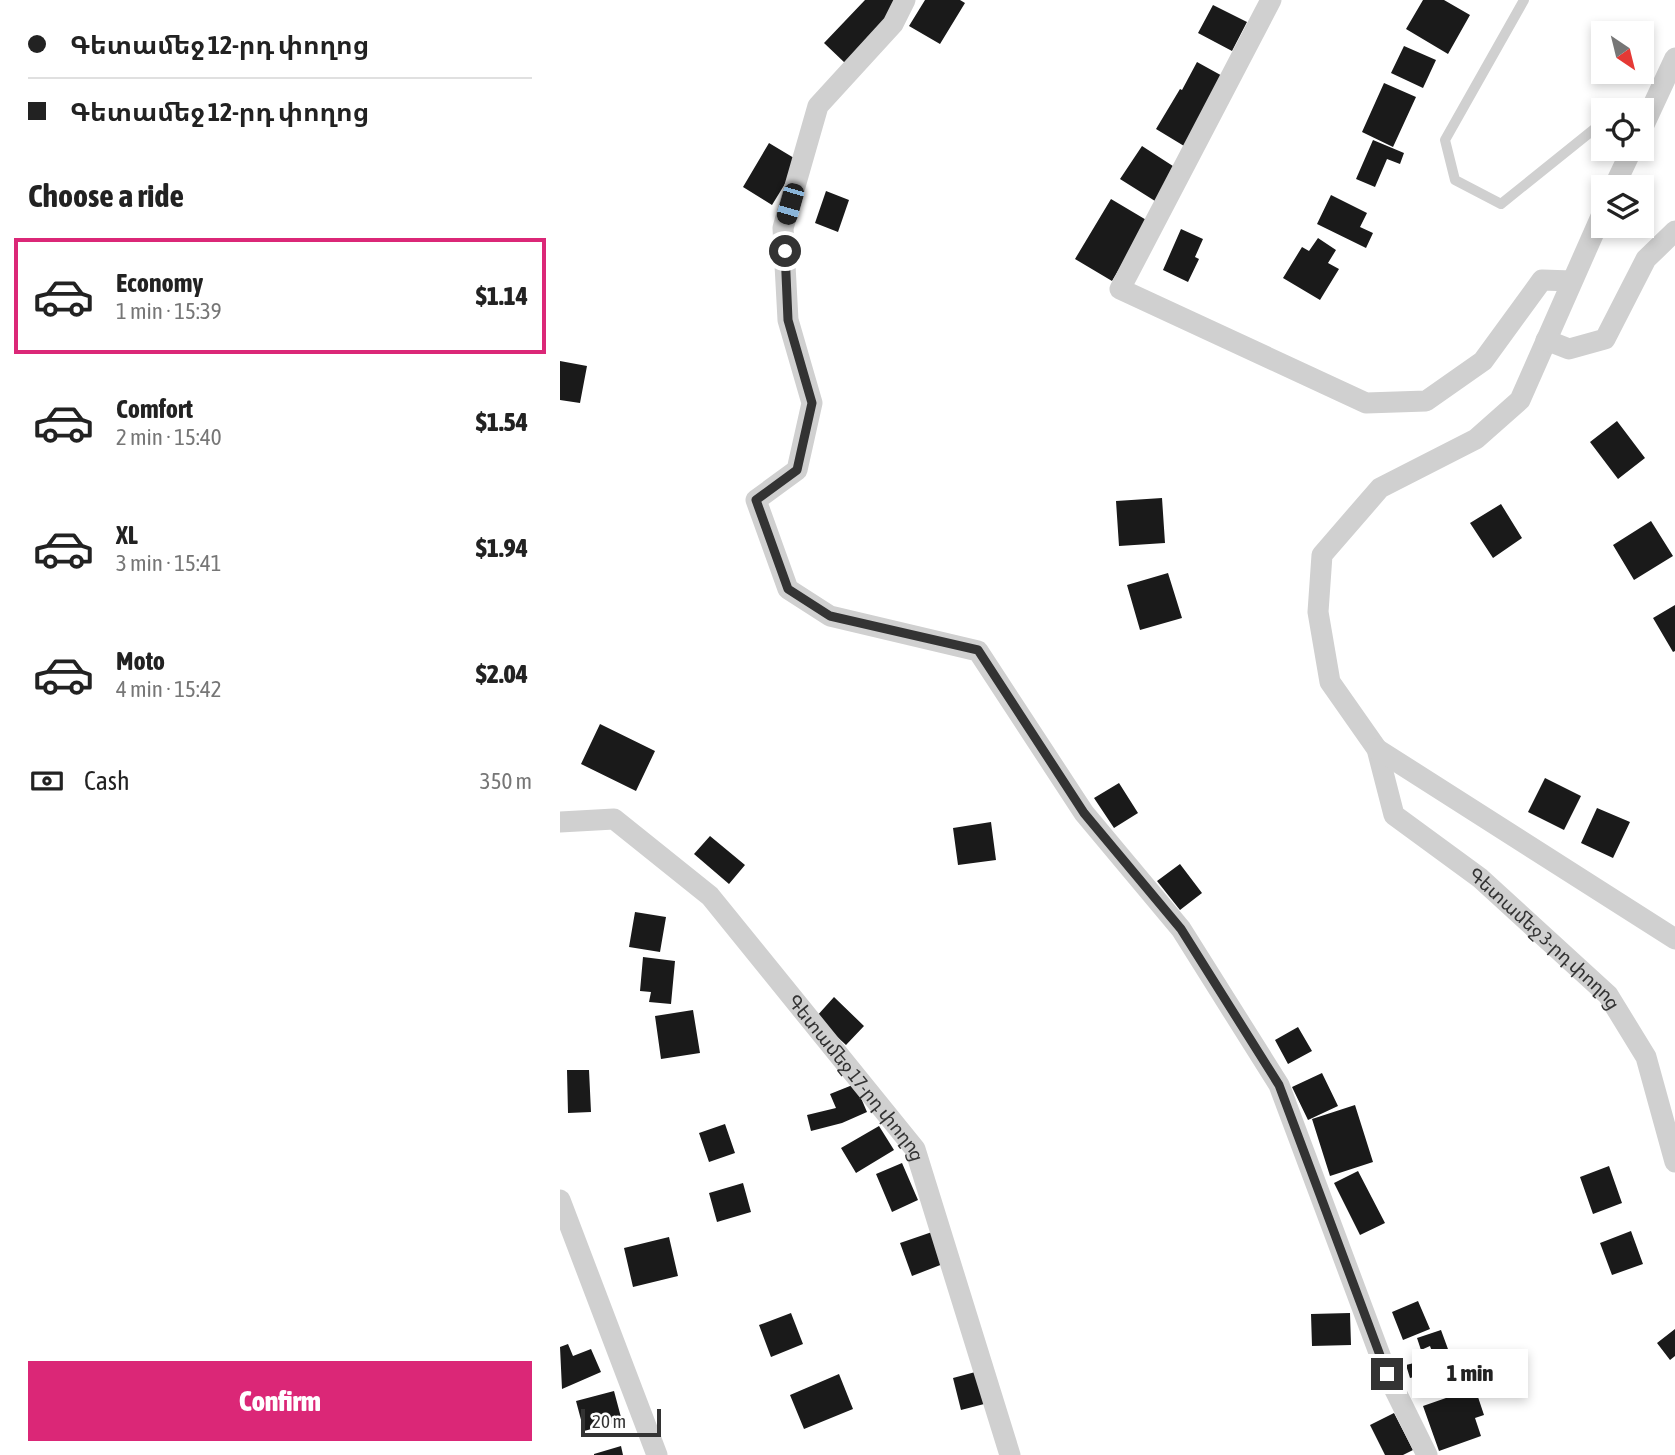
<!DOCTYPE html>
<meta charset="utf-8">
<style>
:root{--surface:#fff;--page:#f6f6f6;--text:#222;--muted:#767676;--line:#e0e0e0;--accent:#db2777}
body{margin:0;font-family:"Asap Condensed","Noto Sans Armenian",sans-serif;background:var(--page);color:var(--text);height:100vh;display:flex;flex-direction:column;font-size:26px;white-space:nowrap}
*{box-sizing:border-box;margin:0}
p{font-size:23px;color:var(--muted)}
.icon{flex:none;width:38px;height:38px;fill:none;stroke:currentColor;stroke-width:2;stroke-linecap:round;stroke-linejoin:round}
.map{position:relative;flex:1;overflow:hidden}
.panel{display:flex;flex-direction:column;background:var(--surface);width:560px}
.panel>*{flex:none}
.banner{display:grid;align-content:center;height:154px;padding:0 28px;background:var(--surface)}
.needle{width:46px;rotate:145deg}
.controls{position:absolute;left:1031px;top:21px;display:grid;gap:14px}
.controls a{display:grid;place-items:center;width:63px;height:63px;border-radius:0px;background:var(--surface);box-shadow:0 4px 10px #0003;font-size:35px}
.scale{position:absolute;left:21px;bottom:18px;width:80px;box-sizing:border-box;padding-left:7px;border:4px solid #333;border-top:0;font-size:19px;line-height:24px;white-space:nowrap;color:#333;-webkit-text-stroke:5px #fff;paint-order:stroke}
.end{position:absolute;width:32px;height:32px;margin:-16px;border:9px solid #333;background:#fff;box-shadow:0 0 0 4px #fff}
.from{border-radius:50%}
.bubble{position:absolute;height:49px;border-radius:0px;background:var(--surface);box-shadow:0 4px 10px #0003;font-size:23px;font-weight:800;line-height:49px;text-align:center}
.car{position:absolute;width:21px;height:42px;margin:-21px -10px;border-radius:9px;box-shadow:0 0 5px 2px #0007;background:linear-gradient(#222 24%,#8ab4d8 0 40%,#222 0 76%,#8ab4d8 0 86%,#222 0)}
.banner b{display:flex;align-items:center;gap:24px;height:66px;font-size:26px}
.banner b+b{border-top:2px solid var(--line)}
.banner i{width:18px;height:18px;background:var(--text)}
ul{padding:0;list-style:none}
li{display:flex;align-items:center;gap:21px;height:116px;margin:0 14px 10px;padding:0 14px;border:4px solid transparent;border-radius:0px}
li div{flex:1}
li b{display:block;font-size:26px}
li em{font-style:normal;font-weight:800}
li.on{border-color:var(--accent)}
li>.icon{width:63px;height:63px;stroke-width:1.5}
h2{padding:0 28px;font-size:32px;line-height:84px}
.pay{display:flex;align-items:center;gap:18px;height:77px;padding:0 28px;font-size:26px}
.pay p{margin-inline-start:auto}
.button{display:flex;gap:14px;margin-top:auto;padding:14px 28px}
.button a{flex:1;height:80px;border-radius:0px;background:var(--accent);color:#fff;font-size:28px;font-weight:800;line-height:80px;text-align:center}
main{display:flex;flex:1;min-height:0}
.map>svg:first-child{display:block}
.building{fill:#1a1a1a}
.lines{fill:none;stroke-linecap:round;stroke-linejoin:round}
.lane{stroke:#d0d0d0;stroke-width:10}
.street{stroke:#d0d0d0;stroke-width:21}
.route{stroke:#333;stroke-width:9}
.labels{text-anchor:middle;stroke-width:7;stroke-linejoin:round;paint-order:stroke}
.street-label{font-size:19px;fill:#333;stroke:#fff}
</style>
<main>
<section class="panel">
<div class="banner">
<b><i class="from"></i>Գետամեջ 12-րդ փողոց</b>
<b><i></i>Գետամեջ 12-րդ փողոց</b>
</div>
<h2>Choose a ride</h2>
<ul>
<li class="on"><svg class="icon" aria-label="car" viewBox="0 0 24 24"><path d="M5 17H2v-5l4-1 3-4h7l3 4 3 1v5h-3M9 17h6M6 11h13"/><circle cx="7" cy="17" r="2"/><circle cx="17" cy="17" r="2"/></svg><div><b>Economy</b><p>1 min · 15:39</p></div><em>$1.14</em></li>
<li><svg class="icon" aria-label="car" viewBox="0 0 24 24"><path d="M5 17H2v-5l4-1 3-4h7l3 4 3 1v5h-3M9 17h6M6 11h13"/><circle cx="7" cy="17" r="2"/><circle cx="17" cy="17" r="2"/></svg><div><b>Comfort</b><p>2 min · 15:40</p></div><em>$1.54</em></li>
<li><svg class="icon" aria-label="car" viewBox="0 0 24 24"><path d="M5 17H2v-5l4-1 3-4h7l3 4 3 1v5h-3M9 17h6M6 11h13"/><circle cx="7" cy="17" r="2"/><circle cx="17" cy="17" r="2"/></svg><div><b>XL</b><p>3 min · 15:41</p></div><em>$1.94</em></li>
<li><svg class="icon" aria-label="car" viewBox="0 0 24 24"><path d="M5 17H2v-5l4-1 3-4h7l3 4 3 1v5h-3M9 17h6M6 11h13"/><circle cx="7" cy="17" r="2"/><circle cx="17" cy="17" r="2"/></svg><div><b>Moto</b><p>4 min · 15:42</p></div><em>$2.04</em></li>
</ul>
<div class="pay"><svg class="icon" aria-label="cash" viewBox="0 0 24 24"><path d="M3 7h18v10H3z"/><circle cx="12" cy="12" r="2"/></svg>Cash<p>350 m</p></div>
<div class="button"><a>Confirm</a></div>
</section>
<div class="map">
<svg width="1115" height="1455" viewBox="0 0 1115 1455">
<rect width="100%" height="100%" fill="#fff"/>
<path class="building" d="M305 0H337L341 4 285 63 264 43Z
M365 0H400L405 3 380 44 349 26Z
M863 0H884L910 15 888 54 846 29Z
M653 5 687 22 672 51 638 33Z
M844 46 876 60 863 88 831 73Z
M637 62 666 78 629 149 596 129 620 89 622 90Z
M824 83 856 97 833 147 802 132Z
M813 140 844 153 840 164 827 159 815 187 796 179Z
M209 143 239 161 212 205 183 187Z
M582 146 616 168 595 201 560 179Z
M266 191 289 200 278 232 255 223Z
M771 195 807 213 800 227 813 233 806 248 757 224Z
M551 199 588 221 552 281 515 259Z
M621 229 643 239 635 257 639 259 628 282 603 270Z
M758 238 776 250 768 263 779 269 760 300 723 278 742 247 749 251Z
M0 361 27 366 20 403 0 400Z
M1057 421 1085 458 1058 479 1030 442Z
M602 498 605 543 559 546 556 501Z
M941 504 962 538 933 558 910 523Z
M1091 521 1113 556 1074 580 1053 545Z
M608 573 622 618 580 630 567 585Z
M1115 605V651L1113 652 1093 618Z
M40 724 95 751 76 791 21 764Z
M985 778 1021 796 1004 830 968 812Z
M559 783 578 813 554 828 534 798Z
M1037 808 1070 822 1053 858 1021 843Z
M431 822 436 860 398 865 393 828Z
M150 836 185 865 169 884 134 854Z
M620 864 642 893 620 910 597 881Z
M75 912 106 917 100 952 69 947Z
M83 957 115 961 111 1004 89 1002 91 992 80 991Z
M274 997 304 1026 286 1045 256 1017Z
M133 1010 140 1053 101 1059 95 1016Z
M738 1027 752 1051 728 1064 715 1040Z
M7 1070H29L31 1112 8 1113Z
M762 1073 778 1106 748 1120 732 1087Z
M295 1084 307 1112 282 1123 251 1131 247 1115 276 1108 270 1094Z
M795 1105 813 1162 770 1176 752 1119Z
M165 1124 175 1153 149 1162 139 1133Z
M319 1126 334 1150 296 1173 281 1148Z
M342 1163 358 1200 332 1212 316 1174Z
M1049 1166 1062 1203 1033 1214 1020 1177Z
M798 1171 825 1223 800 1235 774 1183Z
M183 1183 191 1212 157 1222 149 1193Z
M1071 1231 1083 1264 1052 1275 1040 1243Z
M372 1232 383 1264 352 1276 340 1243Z
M109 1237 118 1276 73 1287 64 1248Z
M858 1301 870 1329 843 1340 832 1312Z
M231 1313 243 1344 211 1357 199 1325Z
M790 1313 791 1345 752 1346 751 1314Z
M1115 1329V1356L1110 1360 1097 1343Z
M881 1330 892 1360 877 1366 870 1346 861 1350 857 1338Z
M8 1344 13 1356 31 1349 41 1372 2 1389 0 1347Z
M866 1360 870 1373 850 1378 846 1365Z
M419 1371 428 1403 401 1410 393 1378Z
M279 1374 293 1409 244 1429 230 1395Z
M54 1391 62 1421 24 1431 16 1401Z
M906 1391 908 1397 917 1394 924 1415 915 1418 921 1436 879 1451 863 1406Z
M834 1413 853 1450 843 1455H825L810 1425Z
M61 1446 63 1455H34V1454Z"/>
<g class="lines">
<path class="lane" d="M964 0 885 140 895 180 941 204 1043 122"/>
<g class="street">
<path d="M345 0 333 24 258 106 223 228 228 320 252 403 237 470 196 500 228 589 270 616 418 651 524 813 621 929 719 1085 827 1374 867 1455"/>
<path d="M711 0 560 289 806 403 866 401 923 361 982 280 1012 281"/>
<path d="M1082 129 1115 58"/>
<path d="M1054 187 1072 149"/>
<path id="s1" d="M1043 212 960 400 916 439 820 488 762 555 758 612 770 682 817 749 834 815 920 878 1048 995 1086 1057 1115 1162"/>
<path d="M986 340 1009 349 1045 339 1086 259 1115 231"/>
<path d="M817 749 1115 939"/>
<path id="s2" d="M0 822 54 819 150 896 355 1149 450 1455"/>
<path d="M0 1200 97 1455"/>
</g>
</g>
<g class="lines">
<path class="route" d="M225 251 228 320 252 403 237 470 196 500 228 589 270 616 418 650 524 813 621 929 719 1085 827 1374"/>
</g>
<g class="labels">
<g class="street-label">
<text dy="7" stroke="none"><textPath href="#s1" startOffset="934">Գետամեջ 3-րդ փողոց</textPath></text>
<text dy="7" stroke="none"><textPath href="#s2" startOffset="411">Գետամեջ 17-րդ փողոց</textPath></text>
</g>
</g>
</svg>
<div class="controls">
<a><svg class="needle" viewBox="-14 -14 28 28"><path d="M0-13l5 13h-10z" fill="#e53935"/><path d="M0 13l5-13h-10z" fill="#767676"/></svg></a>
<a><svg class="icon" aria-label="locate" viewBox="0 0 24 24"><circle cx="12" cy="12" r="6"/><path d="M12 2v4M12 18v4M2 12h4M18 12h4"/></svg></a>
<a><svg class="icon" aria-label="layers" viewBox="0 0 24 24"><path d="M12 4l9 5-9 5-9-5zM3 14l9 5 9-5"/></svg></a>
</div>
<div class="scale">20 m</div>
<i class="end from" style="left:225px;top:251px"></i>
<i class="end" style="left:827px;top:1374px"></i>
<div class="bubble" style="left:852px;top:1349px;width:116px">1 min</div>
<i class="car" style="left:230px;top:204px;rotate:196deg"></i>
</div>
</main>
